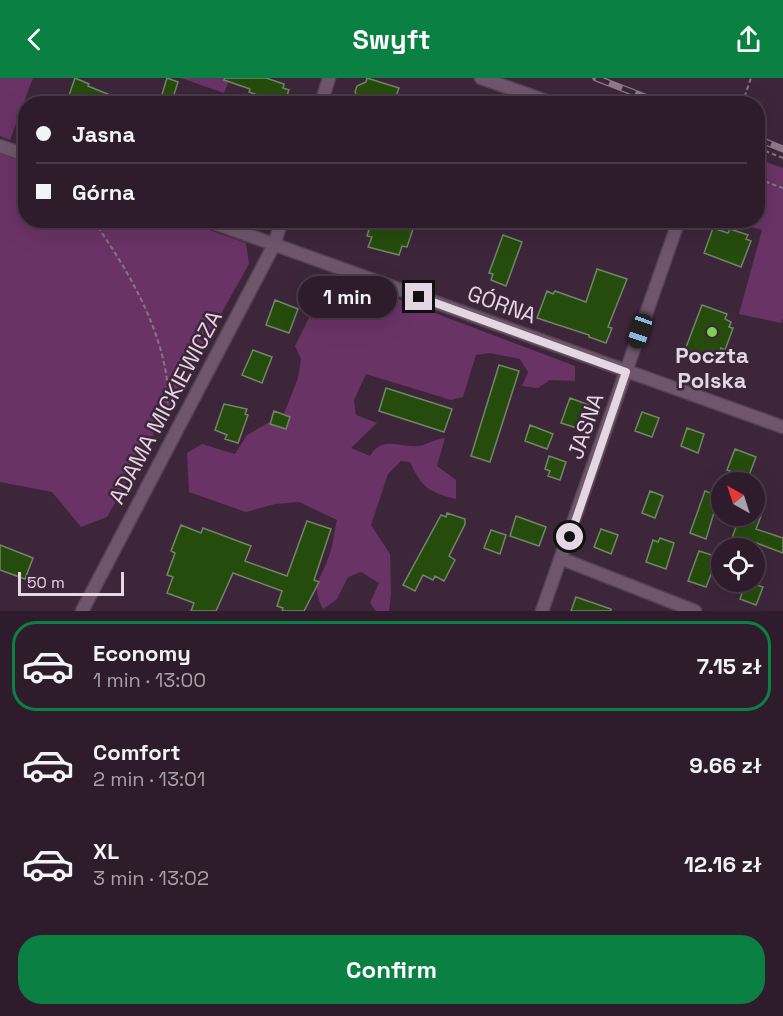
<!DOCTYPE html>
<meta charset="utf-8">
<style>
:root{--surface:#2e1c2c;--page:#362534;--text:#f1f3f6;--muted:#a7a1a9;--line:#493a48;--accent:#0b8043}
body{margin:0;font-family:"Space Grotesk",sans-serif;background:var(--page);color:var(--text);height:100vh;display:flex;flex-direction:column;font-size:22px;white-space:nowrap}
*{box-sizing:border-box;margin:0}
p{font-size:20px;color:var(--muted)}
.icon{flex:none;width:33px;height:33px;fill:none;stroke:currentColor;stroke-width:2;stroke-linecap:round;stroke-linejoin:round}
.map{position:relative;height:533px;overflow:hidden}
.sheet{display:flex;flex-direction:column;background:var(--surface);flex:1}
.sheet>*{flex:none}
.guide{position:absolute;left:18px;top:18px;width:747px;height:132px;border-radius:24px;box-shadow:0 6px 24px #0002,0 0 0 2px var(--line);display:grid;align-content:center;height:132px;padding:0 18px;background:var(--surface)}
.needle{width:39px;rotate:321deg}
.controls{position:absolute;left:711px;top:394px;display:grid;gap:12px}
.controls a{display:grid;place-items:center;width:54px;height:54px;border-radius:50%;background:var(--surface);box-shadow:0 6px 24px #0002,0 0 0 2px var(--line);font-size:30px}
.scale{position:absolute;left:18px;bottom:15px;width:106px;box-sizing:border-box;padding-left:6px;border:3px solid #e5d6e3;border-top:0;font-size:16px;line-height:21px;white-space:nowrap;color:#e5d6e3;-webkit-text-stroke:4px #3d263a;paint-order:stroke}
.end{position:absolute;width:27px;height:27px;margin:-14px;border:8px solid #e5d6e3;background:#111;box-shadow:0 0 0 3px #111}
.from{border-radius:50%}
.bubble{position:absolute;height:42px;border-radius:21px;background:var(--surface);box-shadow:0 6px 24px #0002,0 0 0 2px var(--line);font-size:20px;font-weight:800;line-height:42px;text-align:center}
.car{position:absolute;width:18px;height:36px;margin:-18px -9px;border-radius:8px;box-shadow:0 0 4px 2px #0007;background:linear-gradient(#222 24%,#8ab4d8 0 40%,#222 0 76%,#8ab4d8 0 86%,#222 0)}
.guide b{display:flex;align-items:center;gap:21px;height:57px;font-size:22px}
.guide b+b{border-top:2px solid var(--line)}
.guide i{width:15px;height:15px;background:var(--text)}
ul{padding:10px 0 0;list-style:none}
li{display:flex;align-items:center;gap:18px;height:90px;margin:0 12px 9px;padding:0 6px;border:3px solid transparent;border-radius:24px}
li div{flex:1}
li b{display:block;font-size:22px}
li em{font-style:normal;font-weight:800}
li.selected{border-color:var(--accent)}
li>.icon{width:54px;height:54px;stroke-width:1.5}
.button{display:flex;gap:12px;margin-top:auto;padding:12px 18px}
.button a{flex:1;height:69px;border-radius:24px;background:var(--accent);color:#fff;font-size:24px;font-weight:800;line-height:69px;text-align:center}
header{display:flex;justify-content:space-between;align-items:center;height:78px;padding:0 18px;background:var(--accent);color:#fff;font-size:27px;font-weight:800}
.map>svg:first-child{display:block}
.green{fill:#6a3366}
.building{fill:#264c0d;stroke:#728569;stroke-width:1.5}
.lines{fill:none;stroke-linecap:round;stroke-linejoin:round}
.street-casing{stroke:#554253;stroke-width:15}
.path{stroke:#887586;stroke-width:2;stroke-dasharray:4.5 3;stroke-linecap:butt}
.street{stroke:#6f566d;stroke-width:12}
.rail-casing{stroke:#8d7a8b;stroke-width:7}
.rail{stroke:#3d263a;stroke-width:4.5;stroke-dasharray:14;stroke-linecap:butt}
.route{stroke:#e5d6e3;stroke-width:8}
.poi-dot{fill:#7fd052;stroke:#3d263a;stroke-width:2}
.labels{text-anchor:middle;stroke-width:5;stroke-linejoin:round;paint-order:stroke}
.street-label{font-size:22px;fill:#e5d6e3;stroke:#3d263a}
.poi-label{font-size:22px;font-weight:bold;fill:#e5d6e3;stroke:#3d263a}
</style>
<header><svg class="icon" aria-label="back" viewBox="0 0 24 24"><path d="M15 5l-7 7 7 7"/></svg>Swyft<svg class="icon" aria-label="share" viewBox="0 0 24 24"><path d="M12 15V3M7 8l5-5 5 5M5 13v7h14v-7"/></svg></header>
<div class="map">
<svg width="783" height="533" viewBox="0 0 783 533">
<rect width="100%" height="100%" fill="#3d263a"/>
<path class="green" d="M0 0H33L10 62 0 58Z
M181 0H230L224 15Z
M0 75 25 85 26 142 184 143 246 165 249 186 107 439 81 449 52 414 0 404Z
M758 81 783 90V240L781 245 739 236 762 152 728 143 758 142Z
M336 208 369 210 575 288V303L550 302 538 310 522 308 528 294 520 281 490 275 476 277 463 319 451 322 366 296 354 322 356 337 377 345 351 370 370 378C383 357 399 370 418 368 426 367 435 361 445 360L437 388 456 402V421C429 414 422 410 410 384L401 383 388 396 371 447 390 476 391 516 389 533H376L370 525 379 505 361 494 348 499 337 521 323 531C310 504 320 504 328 481 333 469 334 454 337 442L299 424 275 426 246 434 189 414 187 375 202 366 235 376 247 357 284 336 298 300 301 281 295 268 320 218Z"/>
<path class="building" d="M75 0 89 6 88 8 132 26H66Z
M167 0 178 4 171 26H159Z
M225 0H266L284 6 283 10 289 12 285 22 279 20 278 24 249 14 250 11 224 2Z
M367 0 399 10 393 26H360L355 14 357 8 366 4Z
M372 142H416L407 169 402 168 399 177 368 169 372 159 367 158Z
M713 150 728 155 730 151 748 157 746 161 751 163 741 189 704 175Z
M503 157 522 164 506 208 491 202 493 196 489 195Z
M597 191 627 201 608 249 612 250 606 265 589 259V257L537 240 547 213 553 216 555 213 586 224Z
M275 222 298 231 289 255 266 247Z
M702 227 727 236 725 241 731 244 729 249 733 250 725 272 721 270 719 276 711 273 709 281 685 272Z
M253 272 272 279 262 305 242 297Z
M499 287 519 293 490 384 471 378Z
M386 310 452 331 444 354 379 333Z
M570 320 589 327 580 351 561 345Z
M224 326 247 331 245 336 248 337 238 365 225 361 227 357 215 352Z
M274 333 290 339 286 351 270 346Z
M642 334 659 340 652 359 635 353Z
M530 347 553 356 547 371 525 363Z
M687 350 704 356 698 375 681 368Z
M735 371 756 379 748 400 727 392Z
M549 378 566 384 560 402 548 398 550 393 545 391Z
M650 413 663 418 655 440 642 435Z
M705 413 719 418 706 461 690 455Z
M447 435 465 441V446L449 478 455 482 444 503 435 498 433 502 423 497 415 513 403 507 441 437 446 439Z
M516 438 546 449 539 468 510 458Z
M740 438H761L756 451 783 460V475L751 463 748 471H728Z
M307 443 331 451 314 502 319 504 304 533H282L283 530 277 528 282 513 233 495 216 533H191L194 525 167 515 173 499 167 497 175 475 171 473 181 447 201 455 203 450 251 468 245 483 287 498Z
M601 451 618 457 611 476 594 469Z
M491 452 506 457 500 476 484 470Z
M660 460 674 465 666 491 646 484 653 462 658 464Z
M0 467 33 480 25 501 0 492Z
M699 473 718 479 706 509 688 503Z
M746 504 763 509 756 527 740 521Z
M576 519 611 531V533H571Z"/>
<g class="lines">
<defs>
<path id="street" d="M481 0 555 26
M321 26 329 0
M0 68 26 77
M206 142 783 349
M562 481 695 533
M82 533 274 167 282 142
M542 533 679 142"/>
</defs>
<use href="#street" class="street-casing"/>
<path class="path" d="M742 26 751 0
M758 70 783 80
M758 101 783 110
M98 142 97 148C130 195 163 253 168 311 169 321 167 333 166 343"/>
<use href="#street" class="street"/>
<defs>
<path id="rail" d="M596 0 663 26
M758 61 783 71"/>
</defs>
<use href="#rail" class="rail-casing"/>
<use href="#rail" class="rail"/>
</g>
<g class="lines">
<path class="route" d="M419 219 626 294 570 459"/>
</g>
<circle class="poi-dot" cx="712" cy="254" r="6"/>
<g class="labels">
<g class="street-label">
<text transform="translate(502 226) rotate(20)" y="8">GÓRNA</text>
<text transform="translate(165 329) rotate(-62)" y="8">ADAMA MICKIEWICZA</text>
<text transform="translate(585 348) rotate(-71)" y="8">JASNA</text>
</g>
<g class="poi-label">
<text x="712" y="285">Poczta<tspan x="712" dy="25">Polska</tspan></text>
</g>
</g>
</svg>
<div class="controls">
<a><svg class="needle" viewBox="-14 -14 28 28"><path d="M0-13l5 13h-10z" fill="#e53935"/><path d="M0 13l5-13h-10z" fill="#a7a1a9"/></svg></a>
<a><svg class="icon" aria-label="locate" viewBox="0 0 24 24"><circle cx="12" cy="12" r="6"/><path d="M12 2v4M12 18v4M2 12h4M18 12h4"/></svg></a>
</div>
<div class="scale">50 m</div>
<i class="end from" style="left:570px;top:459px"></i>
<i class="end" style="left:419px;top:219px"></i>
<div class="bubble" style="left:298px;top:198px;width:99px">1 min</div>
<i class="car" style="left:640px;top:253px;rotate:199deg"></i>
<div class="guide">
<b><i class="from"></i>Jasna</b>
<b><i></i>Górna</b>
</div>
</div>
<section class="sheet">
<ul>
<li class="selected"><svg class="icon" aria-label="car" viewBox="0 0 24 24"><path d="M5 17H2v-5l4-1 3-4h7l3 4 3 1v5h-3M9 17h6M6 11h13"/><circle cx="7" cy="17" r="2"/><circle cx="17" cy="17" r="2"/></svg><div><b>Economy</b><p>1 min · 13:00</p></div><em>7.15 zł</em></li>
<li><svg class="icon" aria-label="car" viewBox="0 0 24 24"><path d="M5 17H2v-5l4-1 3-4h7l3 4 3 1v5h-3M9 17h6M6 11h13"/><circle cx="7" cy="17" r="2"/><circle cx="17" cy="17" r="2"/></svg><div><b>Comfort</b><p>2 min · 13:01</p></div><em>9.66 zł</em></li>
<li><svg class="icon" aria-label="car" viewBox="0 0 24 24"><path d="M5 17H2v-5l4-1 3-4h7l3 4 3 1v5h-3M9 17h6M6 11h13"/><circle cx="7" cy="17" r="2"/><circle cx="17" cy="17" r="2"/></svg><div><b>XL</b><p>3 min · 13:02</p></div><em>12.16 zł</em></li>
</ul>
<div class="button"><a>Confirm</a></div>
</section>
